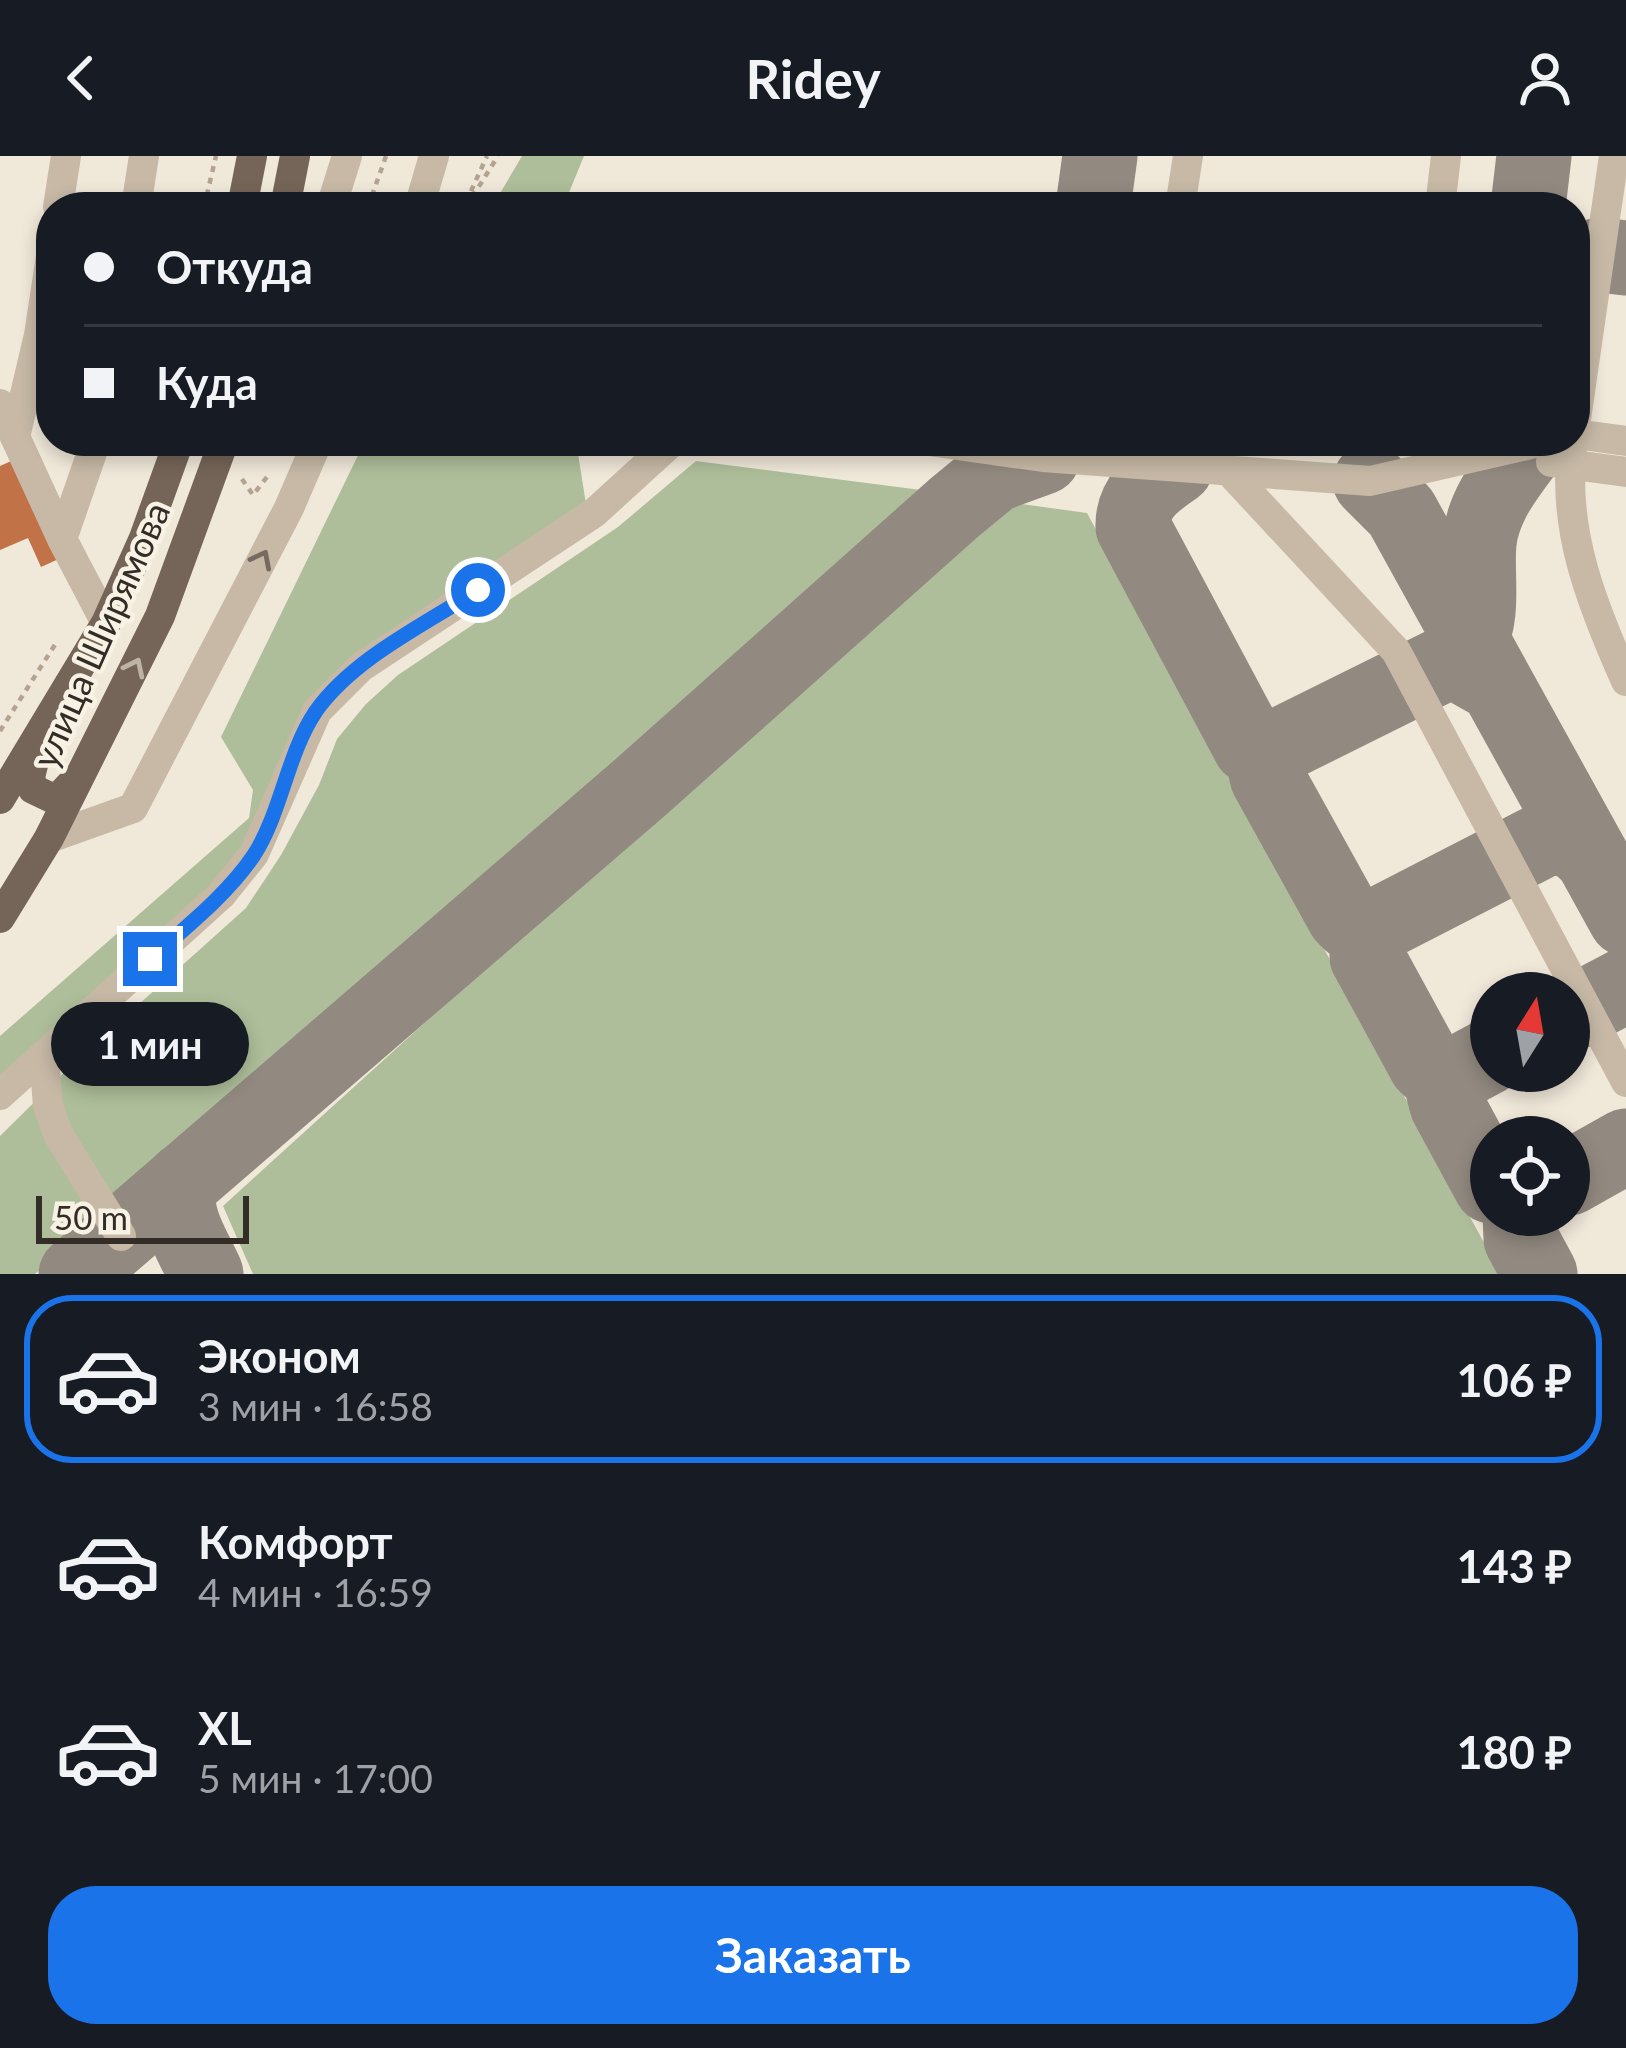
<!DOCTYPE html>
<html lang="ru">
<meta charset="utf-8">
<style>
:root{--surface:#171b24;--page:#20242c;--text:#f1f3f6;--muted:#9ea1a6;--line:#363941;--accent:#1a73e8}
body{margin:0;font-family:Lato,sans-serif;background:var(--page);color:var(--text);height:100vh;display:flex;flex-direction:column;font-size:45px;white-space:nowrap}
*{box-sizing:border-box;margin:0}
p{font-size:39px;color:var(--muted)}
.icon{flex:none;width:66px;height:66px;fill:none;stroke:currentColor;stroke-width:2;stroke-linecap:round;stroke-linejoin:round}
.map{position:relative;height:1118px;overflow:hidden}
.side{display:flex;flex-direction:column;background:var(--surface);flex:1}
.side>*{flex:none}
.hud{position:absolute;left:36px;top:36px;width:1554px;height:264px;border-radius:48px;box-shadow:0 6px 18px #0003;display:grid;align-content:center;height:264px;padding:0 48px;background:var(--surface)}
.needle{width:78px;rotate:11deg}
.tools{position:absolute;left:1470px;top:816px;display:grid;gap:24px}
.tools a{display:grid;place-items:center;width:120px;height:120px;border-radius:50%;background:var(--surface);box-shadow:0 6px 18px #0003;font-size:60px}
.scale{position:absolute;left:36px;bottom:30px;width:213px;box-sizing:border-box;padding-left:12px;border:6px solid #342c26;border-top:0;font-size:33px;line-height:42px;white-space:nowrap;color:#342c26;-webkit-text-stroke:9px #f8f2e5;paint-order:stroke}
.end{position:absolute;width:54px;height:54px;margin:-27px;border:15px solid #1a73e8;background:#fff;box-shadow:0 0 0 6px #fff}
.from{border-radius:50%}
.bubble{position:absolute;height:84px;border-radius:42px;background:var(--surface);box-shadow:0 6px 18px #0003;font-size:39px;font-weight:700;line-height:84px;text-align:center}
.hud b{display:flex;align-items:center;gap:42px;height:114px;font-size:45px}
.hud b+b{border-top:3px solid var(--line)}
.hud i{width:30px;height:30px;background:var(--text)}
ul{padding:21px 0 0;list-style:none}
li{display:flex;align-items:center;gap:36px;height:168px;margin:0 24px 18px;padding:0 24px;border:6px solid transparent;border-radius:48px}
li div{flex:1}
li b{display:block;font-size:45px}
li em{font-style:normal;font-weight:700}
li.current{border-color:var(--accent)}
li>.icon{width:108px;height:108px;stroke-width:1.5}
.cta{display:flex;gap:24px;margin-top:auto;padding:24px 48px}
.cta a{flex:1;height:138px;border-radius:48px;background:var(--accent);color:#fff;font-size:48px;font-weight:700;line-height:138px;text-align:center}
header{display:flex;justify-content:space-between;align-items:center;height:156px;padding:0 48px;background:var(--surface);font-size:54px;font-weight:700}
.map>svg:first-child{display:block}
.green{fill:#aebe9a}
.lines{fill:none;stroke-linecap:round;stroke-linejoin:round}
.taxiway{stroke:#928a80;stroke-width:75}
.building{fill:#c17246}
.path{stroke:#b3a390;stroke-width:4.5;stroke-dasharray:6 6;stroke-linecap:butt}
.minor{stroke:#c7b9a6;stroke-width:30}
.major{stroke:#756558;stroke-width:30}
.oneway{stroke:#766b60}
.oneway2{stroke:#bdb3a6}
.route{stroke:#1a73e8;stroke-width:15}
.labels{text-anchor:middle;stroke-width:9;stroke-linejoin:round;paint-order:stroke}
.street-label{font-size:36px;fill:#342c26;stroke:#f8f2e5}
</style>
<header><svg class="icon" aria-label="back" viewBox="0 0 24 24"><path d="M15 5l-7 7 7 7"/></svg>Ridey<svg class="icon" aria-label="person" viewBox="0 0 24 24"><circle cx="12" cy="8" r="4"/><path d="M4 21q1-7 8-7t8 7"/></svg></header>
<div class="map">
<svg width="1626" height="1118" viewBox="0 0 1626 1118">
<rect width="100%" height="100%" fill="#f0e8d9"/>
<path class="green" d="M522 0H584L563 51H492Z
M365 285H576L586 348 351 514 239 711 0 934V880L249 662 253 634 221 581Z
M696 305 921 334 35 1118H0V980L79 902 246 752 281 699 319 629 337 583 366 548 398 519 618 371Z
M999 345 1087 357 1501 1118H253L223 1050Z"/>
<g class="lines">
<path class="taxiway" d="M1093 51 1100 0
M1528 51 1534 0
M1575 105 1600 99 1626 102
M1176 311C1154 326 1132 341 1133 371L1250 590 1273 593
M1370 325 1401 356 1626 763
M1469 488C1485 458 1476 420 1479 387 1483 348 1509 318 1531 288
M1374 771 1351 767 1344 760 1267 621 1265 611 1273 593 1444 508H1459L1491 526
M1569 859 1626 829
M1488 901 1449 922 1443 934 1447 949 1491 1030
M1449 922 1436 918 1426 909 1367 801V779L1374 771 1543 684C1565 679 1577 685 1592 702
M1569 1022 1626 990
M184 1024C167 1054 193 1089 206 1118
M1520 1059 1521 1083 1540 1118
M76 1118 643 629 955 351 994 319 1043 301"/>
</g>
<path class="building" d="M18 302 63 401 41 411 28 382 0 394V310Z"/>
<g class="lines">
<path class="path" d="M466 46 487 0
M204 51 216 0
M368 51 386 0
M466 51 498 0
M242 323 253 339 270 317
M0 575 58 484"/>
<path class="minor" d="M58 51 66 0
M136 51 144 0
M331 51 347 0
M419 51 434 0
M1180 51 1188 0
M1440 51 1446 0
M0 248 62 383 106 467
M1575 270 1614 0
M1575 278 1626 285
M15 281 39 179 51 100
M929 285 1043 301 1370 325 1544 285
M1201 285 1396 495 1626 926
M1573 285C1560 370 1592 449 1626 525
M1551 306 1626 316
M62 383 96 285
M49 682 133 652 289 352 314 294
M44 899 48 950 58 978 121 1080
M0 939 221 739 254 698 317 555 361 511 594 357 673 285"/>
<path class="major" d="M242 51 252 0
M285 51 295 0
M37 593 30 621 33 633 56 644 75 624
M0 643 106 467 144 382 179 285
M0 762 49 682 160 460 224 285"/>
</g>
<defs><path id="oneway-chevron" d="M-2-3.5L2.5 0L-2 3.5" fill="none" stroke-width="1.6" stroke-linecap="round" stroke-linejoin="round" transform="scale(3)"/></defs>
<use class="oneway" href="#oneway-chevron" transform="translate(262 403) rotate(-63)"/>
<use class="oneway2" href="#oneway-chevron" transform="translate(135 511) rotate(-64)"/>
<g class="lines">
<path class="route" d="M150 803C186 771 227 739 254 699 282 655 287 598 316 555 354 502 424 469 478 434"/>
</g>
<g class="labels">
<g class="street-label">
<text transform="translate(101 479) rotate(-66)" y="13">улица Ширямова</text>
</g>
</g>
</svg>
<div class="tools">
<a><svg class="needle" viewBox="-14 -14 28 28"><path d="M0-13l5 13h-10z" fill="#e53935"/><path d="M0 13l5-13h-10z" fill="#9ea1a6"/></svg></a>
<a><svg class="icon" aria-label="locate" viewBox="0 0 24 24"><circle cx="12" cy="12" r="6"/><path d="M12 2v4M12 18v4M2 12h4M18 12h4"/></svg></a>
</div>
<div class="scale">50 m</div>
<i class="end from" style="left:478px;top:434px"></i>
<i class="end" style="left:150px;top:803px"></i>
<div class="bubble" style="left:51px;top:846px;width:198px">1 мин</div>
<div class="hud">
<b><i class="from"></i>Откуда</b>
<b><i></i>Куда</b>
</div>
</div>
<section class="side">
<ul>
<li class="current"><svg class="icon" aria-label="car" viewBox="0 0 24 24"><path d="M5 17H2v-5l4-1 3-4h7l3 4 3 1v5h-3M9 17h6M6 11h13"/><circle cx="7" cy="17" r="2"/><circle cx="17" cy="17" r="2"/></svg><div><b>Эконом</b><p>3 мин · 16:58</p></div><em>106 ₽</em></li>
<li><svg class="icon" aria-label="car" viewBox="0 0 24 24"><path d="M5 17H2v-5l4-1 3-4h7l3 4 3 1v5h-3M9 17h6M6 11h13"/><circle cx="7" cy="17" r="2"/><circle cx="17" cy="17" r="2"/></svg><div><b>Комфорт</b><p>4 мин · 16:59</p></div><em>143 ₽</em></li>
<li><svg class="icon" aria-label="car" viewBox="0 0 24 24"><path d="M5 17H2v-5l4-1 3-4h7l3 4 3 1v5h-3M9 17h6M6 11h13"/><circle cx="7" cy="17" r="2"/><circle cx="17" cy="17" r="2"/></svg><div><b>XL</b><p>5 мин · 17:00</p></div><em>180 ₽</em></li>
</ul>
<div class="cta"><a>Заказать</a></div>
</section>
